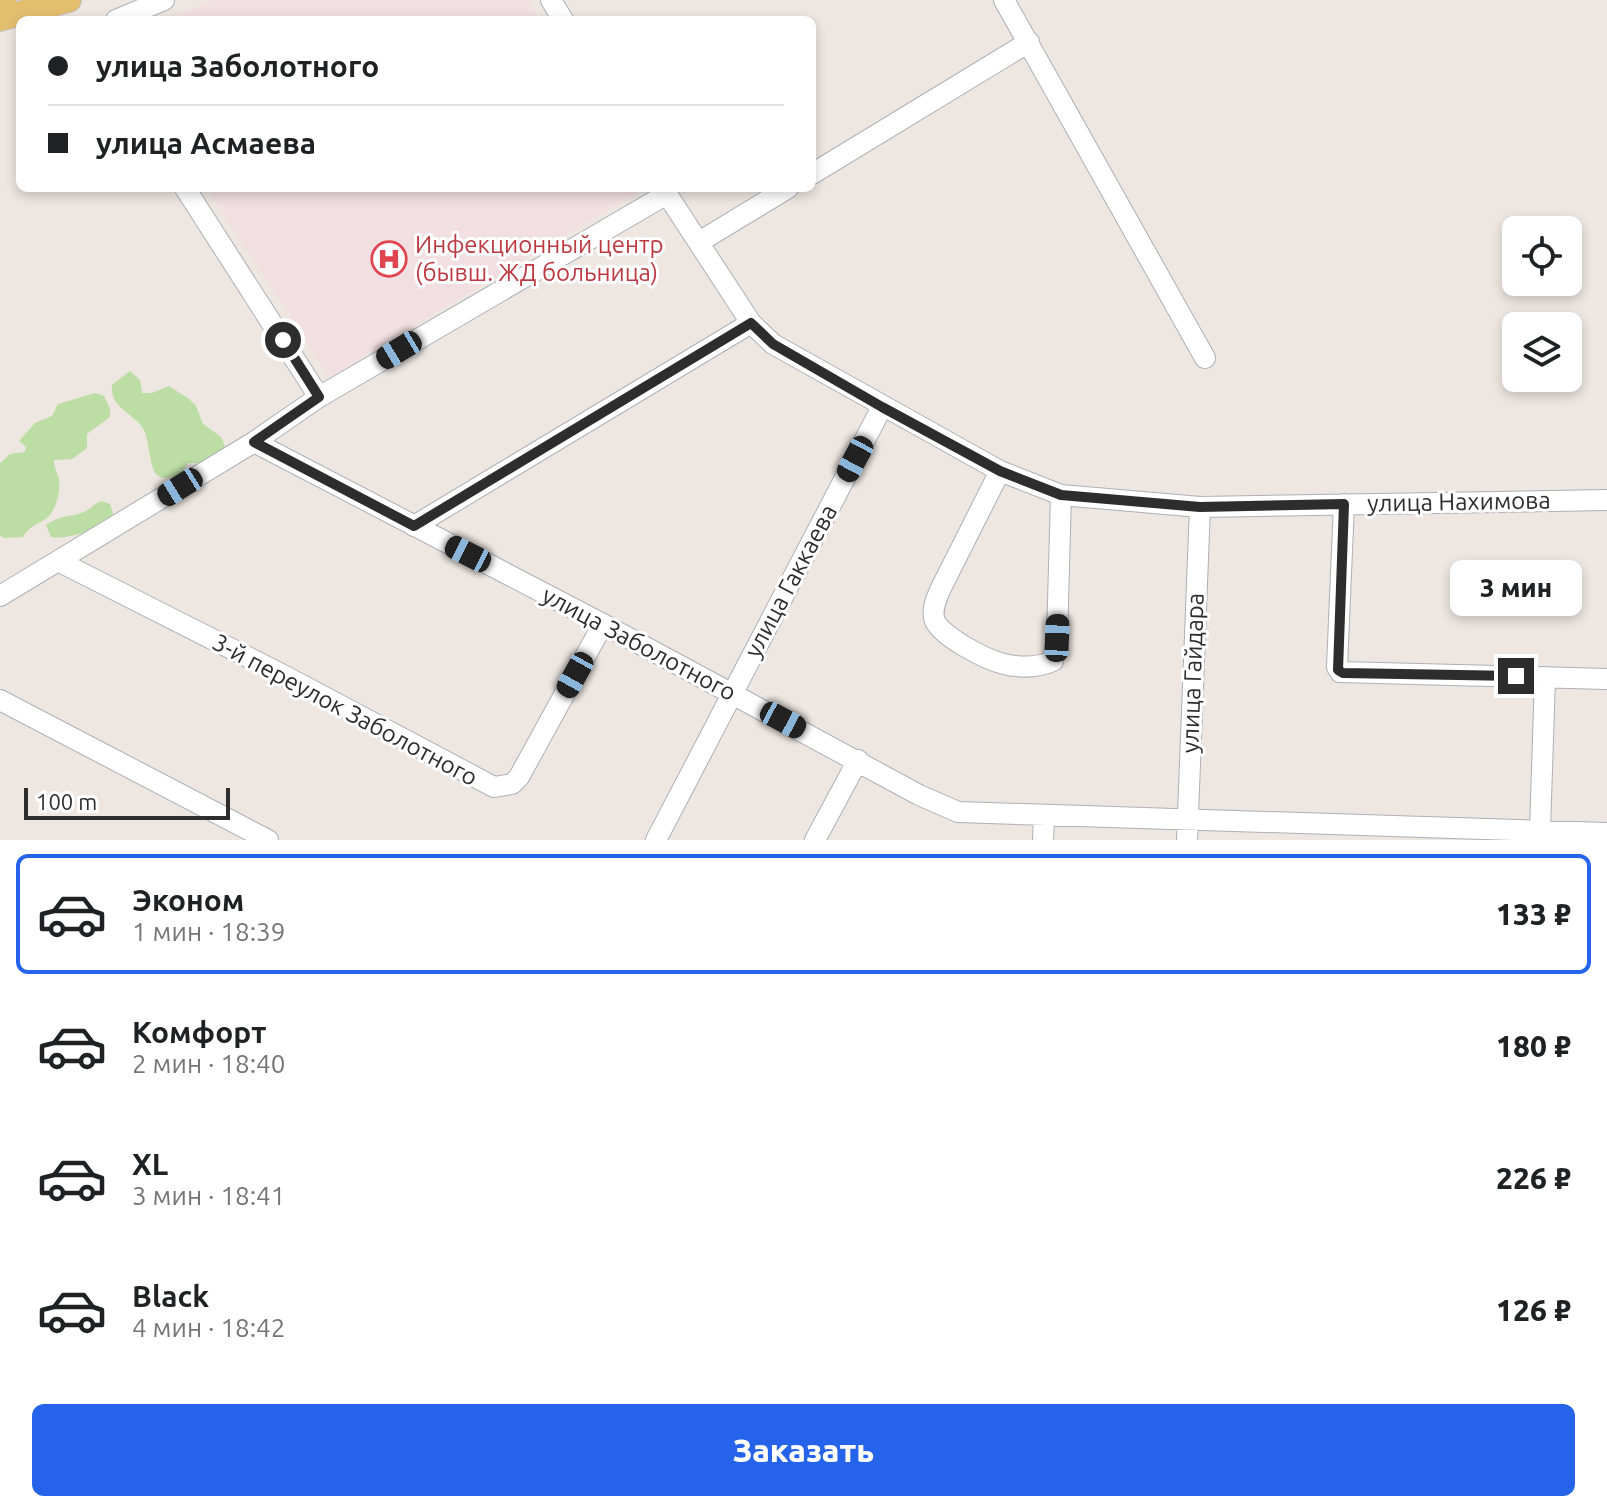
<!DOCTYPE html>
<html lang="ru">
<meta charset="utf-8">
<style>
:root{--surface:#fff;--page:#f6f6f6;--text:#202124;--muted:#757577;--line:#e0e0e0;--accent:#2563eb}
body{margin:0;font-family:Ubuntu,sans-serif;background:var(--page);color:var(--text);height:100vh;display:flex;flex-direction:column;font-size:30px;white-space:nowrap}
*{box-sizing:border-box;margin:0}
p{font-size:26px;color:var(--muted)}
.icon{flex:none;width:44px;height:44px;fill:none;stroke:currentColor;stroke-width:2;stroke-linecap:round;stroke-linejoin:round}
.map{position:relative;height:840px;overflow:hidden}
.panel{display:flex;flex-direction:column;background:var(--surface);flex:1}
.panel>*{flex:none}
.banner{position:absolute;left:16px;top:16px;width:800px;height:176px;border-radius:12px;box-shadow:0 4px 12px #0003;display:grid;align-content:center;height:176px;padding:0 32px;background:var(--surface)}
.fabs{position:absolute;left:1502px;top:216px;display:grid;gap:16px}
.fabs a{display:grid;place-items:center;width:80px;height:80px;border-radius:12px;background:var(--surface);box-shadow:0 4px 12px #0003;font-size:40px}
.scale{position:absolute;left:24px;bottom:20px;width:206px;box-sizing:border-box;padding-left:8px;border:4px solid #2d2d2d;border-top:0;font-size:22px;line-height:28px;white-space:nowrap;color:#2d2d2d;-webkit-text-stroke:6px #fff;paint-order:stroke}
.end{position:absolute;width:36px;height:36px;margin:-18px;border:10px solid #2d2d2d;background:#fff;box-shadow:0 0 0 4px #fff}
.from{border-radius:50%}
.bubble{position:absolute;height:56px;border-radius:12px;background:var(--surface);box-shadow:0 4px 12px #0003;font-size:26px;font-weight:800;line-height:56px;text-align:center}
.car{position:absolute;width:24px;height:48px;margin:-24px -12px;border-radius:10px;box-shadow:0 0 6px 2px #0007;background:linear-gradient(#222 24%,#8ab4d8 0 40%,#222 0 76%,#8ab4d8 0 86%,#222 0)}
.banner b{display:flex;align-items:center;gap:28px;height:76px;font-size:30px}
.banner b+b{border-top:2px solid var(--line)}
.banner i{width:20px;height:20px;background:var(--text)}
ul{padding:14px 0 0;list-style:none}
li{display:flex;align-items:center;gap:24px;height:120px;margin:0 16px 12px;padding:0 16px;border:4px solid transparent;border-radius:12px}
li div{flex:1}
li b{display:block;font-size:30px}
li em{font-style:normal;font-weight:800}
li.on{border-color:var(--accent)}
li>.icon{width:72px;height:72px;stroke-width:1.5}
.primary-button{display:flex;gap:16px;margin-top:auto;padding:16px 32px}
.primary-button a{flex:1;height:92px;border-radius:12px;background:var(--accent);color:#fff;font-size:32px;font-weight:800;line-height:92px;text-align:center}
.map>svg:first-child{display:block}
.medical{fill:#f2dfe2}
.green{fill:#bcdda3}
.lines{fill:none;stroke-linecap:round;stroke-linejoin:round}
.minor-casing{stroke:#adb0b7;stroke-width:22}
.major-casing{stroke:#c4c4c4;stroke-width:26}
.minor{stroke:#fff;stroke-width:20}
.major{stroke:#e4be6f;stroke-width:24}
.route{stroke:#2d2d2d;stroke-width:10}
.labels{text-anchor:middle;stroke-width:6;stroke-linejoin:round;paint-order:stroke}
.health-label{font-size:24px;fill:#be3a42;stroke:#fff;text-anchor:start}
.street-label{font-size:24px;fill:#2d2d2d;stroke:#fff}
</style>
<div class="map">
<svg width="1607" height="840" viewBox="0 0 1607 840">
<rect width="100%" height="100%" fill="#ede6e1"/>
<path class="medical" d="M214 0H528L541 20H162Z
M207 188H644L329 377Z"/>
<path class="green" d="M130 371 140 380 142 393H152L169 386 189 399 196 406 203 424 221 437 227 451 221 463H188L180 475C171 477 163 481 156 474 150 467 149 441 144 430 134 412 110 410 112 385Z
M95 393 104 396 110 409V417L87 434V448L72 459 54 460C54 469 57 471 59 479 61 490 56 509 48 517 39 525 29 525 23 537L4 538 0 535V463L10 454 25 452 26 447 19 441 35 423 52 416 58 404Z
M101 501 110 504 114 517 100 531C83 531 67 540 51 537L46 525C62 514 70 518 84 512 91 509 94 504 101 501Z"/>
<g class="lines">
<defs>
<path id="minor" d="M551 0 563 20
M1004 0 1205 358
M116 20 164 0
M812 174 1029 42
M185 188 319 397
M663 188 751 323 773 344 1000 471 1061 495 1200 507 1607 500
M699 242 788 188
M254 442 603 624 919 795 958 812 1607 833
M1000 471 941 588C937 597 932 607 934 618 937 635 987 660 1004 664 1021 668 1037 668 1053 661L1057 638 1061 495
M1344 504 1337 667 1340 672 1607 679
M414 526 751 323
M58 561 285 676 494 787 512 784 519 777 603 624
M0 596 254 442 319 397 667 194
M0 700 268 840
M1540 831 1545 677
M656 840 882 407
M815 840 858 760
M1043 840 1044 815
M1187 840 1200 507"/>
<path id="major" d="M0 1 4 0
M0 19 69 0"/>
</defs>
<use href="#minor" class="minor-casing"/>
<use href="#major" class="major-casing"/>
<use href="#minor" class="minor"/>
<use href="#major" class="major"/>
</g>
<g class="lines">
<path class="route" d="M283 340 319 397 254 442 414 526 751 323 773 344 882 407 1000 471 1061 495 1200 507 1344 504 1338 670 1343 673 1516 676"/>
</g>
<defs>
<symbol id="hospital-ring" viewBox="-11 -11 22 22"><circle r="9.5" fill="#fff" stroke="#e0444e" stroke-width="1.5"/><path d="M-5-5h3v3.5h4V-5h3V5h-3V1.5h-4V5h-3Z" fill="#e0444e"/></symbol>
</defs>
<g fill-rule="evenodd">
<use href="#hospital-ring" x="369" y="239" width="40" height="40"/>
</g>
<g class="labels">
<g class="health-label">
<text x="415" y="253">Инфекционный центр<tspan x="415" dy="28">(бывш. ЖД больница)</tspan></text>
</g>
<g class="street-label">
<text transform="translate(1459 502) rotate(-1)" y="8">улица Нахимова</text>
<text transform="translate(791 581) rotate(-62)" y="8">улица Гаккаева</text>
<text transform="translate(639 644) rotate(28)" y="8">улица Заболотного</text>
<text transform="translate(1193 673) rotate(-88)" y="8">улица Гайдара</text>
<text transform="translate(345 710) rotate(28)" y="8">3-й переулок Заболотного</text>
</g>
</g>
</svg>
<div class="fabs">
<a><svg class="icon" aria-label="locate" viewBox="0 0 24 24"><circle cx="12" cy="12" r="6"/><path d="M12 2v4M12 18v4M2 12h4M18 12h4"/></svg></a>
<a><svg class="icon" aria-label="layers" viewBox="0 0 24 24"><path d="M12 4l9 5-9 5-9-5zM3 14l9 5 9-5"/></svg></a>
</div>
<div class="scale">100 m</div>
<i class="end from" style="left:283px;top:340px"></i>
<i class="end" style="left:1516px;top:676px"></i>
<div class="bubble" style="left:1450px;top:560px;width:132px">3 мин</div>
<i class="car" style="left:399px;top:350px;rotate:239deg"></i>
<i class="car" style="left:855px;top:459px;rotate:208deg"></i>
<i class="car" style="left:180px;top:487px;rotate:238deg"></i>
<i class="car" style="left:468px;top:554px;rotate:297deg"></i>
<i class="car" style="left:1057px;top:638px;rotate:2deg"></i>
<i class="car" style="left:575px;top:675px;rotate:209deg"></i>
<i class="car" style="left:783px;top:720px;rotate:118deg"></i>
<div class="banner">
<b><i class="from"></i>улица Заболотного</b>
<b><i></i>улица Асмаева</b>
</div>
</div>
<section class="panel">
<ul>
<li class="on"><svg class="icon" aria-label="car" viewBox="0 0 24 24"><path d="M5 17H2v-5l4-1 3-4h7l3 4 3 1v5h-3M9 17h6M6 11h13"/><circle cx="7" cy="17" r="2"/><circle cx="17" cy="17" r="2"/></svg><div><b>Эконом</b><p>1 мин · 18:39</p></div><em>133 ₽</em></li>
<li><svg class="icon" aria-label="car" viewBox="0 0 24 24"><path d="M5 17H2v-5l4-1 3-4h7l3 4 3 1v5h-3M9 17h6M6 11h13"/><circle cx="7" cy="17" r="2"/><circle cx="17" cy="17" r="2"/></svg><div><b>Комфорт</b><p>2 мин · 18:40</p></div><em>180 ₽</em></li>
<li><svg class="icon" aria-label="car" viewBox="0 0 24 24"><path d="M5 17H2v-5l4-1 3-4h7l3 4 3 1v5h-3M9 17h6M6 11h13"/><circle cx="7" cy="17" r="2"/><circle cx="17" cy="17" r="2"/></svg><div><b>XL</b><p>3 мин · 18:41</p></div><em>226 ₽</em></li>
<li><svg class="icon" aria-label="car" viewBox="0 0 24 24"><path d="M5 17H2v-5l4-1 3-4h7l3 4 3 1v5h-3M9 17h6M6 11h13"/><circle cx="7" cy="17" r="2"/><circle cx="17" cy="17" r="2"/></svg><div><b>Black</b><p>4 мин · 18:42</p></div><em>126 ₽</em></li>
</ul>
<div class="primary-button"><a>Заказать</a></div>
</section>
